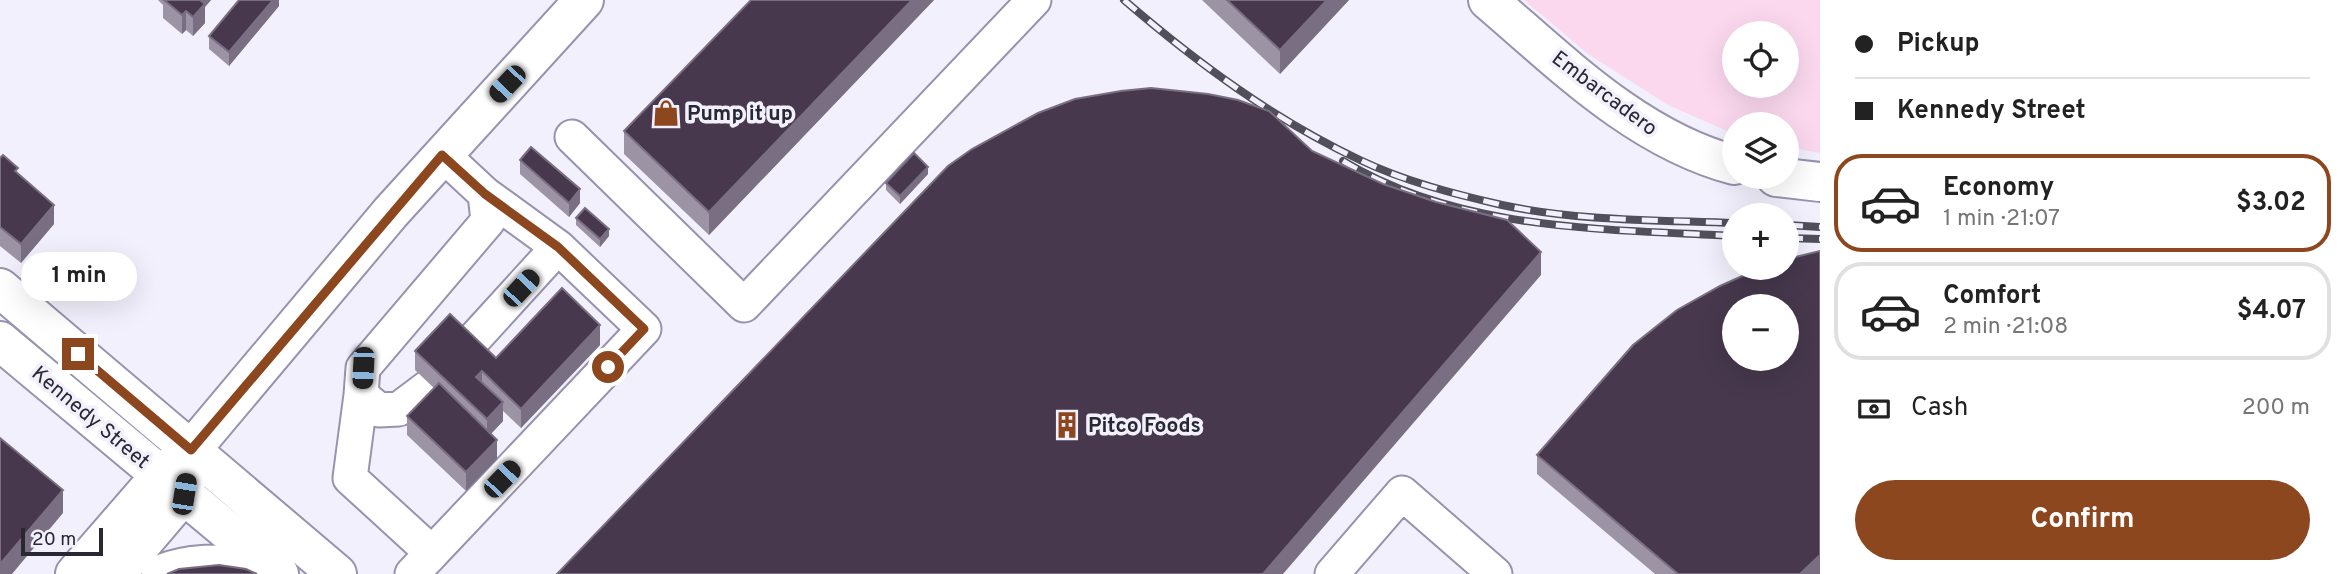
<!DOCTYPE html>
<meta charset="utf-8">
<style>
:root{--surface:#fff;--page:#f2f2f2;--text:#222;--muted:#767676;--line:#e0e0e0;--accent:#8c471e}
body{margin:0;font-family:Overpass,sans-serif;background:var(--page);color:var(--text);height:100vh;display:flex;flex-direction:column;font-size:26px;white-space:nowrap}
*{box-sizing:border-box;margin:0}
p{font-size:23px;color:var(--muted)}
.icon{flex:none;width:38px;height:38px;fill:none;stroke:currentColor;stroke-width:2;stroke-linecap:round;stroke-linejoin:round}
.map{position:relative;flex:1;overflow:hidden}
.sheet{display:flex;flex-direction:column;background:var(--surface);width:525px}
.sheet>*{flex:none}
.banner{display:grid;align-content:center;height:154px;padding:0 35px;background:var(--surface)}
.fabs{position:absolute;left:1722px;top:21px;display:grid;gap:14px}
.fabs a{display:grid;place-items:center;width:77px;height:77px;border-radius:50%;background:var(--surface);box-shadow:0 7px 28px #0002;font-size:35px}
.scale{position:absolute;left:21px;bottom:18px;width:82px;box-sizing:border-box;padding-left:7px;border:4px solid #282732;border-top:0;font-size:19px;line-height:24px;white-space:nowrap;color:#282732;-webkit-text-stroke:5px #f2f0fc;paint-order:stroke}
.end{position:absolute;width:32px;height:32px;margin:-16px;border:9px solid #8c471e;background:#fff;box-shadow:0 0 0 4px #fff}
.from{border-radius:50%}
.bubble{position:absolute;height:49px;border-radius:24px;background:var(--surface);box-shadow:0 7px 28px #0002;font-size:23px;font-weight:700;line-height:49px;text-align:center}
.car{position:absolute;width:21px;height:42px;margin:-21px -10px;border-radius:9px;box-shadow:0 0 5px 2px #0007;background:linear-gradient(#222 24%,#8ab4d8 0 40%,#222 0 76%,#8ab4d8 0 86%,#222 0)}
.banner b{display:flex;align-items:center;gap:24px;height:66px;font-size:26px}
.banner b+b{border-top:2px solid var(--line)}
.banner i{width:18px;height:18px;background:var(--text)}
ul{padding:0;list-style:none}
li{display:flex;align-items:center;gap:21px;height:98px;margin:0 14px 10px;padding:0 21px;border:4px solid var(--line);border-radius:28px}
li div{flex:1}
li b{display:block;font-size:26px}
li em{font-style:normal;font-weight:700}
li.on{border-color:var(--accent)}
li>.icon{width:63px;height:63px;stroke-width:1.5}
.pay{display:flex;align-items:center;gap:18px;height:77px;padding:0 35px;font-size:26px}
.pay p{margin-inline-start:auto}
.cta{display:flex;gap:14px;margin-top:auto;padding:14px 35px}
.cta a{flex:1;height:80px;border-radius:42px;background:var(--accent);color:#fff;font-size:28px;font-weight:700;line-height:80px;text-align:center}
main{display:flex;flex:1;min-height:0}
.map>svg:first-child{display:block}
.green{fill:#fbd8ee;fill-rule:evenodd}
.lines{fill:none;stroke-linecap:round;stroke-linejoin:round}
.minor-casing{stroke:#9792ae;stroke-width:37}
.major-casing{stroke:#9792ae;stroke-width:42}
.minor{stroke:#fff;stroke-width:33}
.major{stroke:#fff;stroke-width:38}
.rail-casing{stroke:#504f5a;stroke-width:8}
.rail{stroke:#f2f0fc;stroke-width:5;stroke-dasharray:16;stroke-linecap:butt}
.wall{fill:#9c94a4}
.shaded-wall{fill:#7a6f82}
.building{fill:#47384d;stroke:#7a6f82;stroke-width:2;fill-rule:evenodd}
.route{stroke:#8c471e;stroke-width:9}
.labels{text-anchor:middle;stroke-width:7;stroke-linejoin:round;paint-order:stroke}
.street-label{font-size:21px;fill:#282732;stroke:#f2f0fc}
.poi-label{font-size:21px;font-weight:bold;fill:#282732;stroke:#f2f0fc;text-anchor:start}
</style>
<main>
<div class="map">
<svg width="1820" height="574" viewBox="0 0 1820 574">
<rect width="100%" height="100%" fill="#f2f0fc"/>
<path class="green" d="M1524 0H1820V153L1787 147V124H1734V134L1668 105 1588 54ZM1734 33H1787V86H1734Z"/>
<g class="lines">
<defs>
<path id="minor" d="M572 137 744 305 1034 0
M442 154 485 194 558 247 644 329 432 553 350 478 361 395 363 368 488 221 485 194
M465 349 558 247
M361 395 379 410 399 409 431 385
M412 574 432 553
M1332 574 1402 493 1495 574"/>
<path id="major" d="M1488 0C1563 64 1637 139 1734 165
M1776 177 1820 182
M0 288 337 574
M0 341 279 574
M75 574 161 475 191 450 391 212 584 0
M116 574 184 494 188 469
M161 574C195 560 234 565 270 566"/>
</defs>
<use href="#minor" class="minor-casing"/>
<use href="#major" class="major-casing"/>
<use href="#minor" class="minor"/>
<use href="#major" class="major"/>
<defs>
<path id="rail" d="M1124 0C1196 62 1273 119 1360 160 1404 181 1454 194 1502 205 1577 221 1657 220 1734 223
M1343 161C1459 231 1604 229 1734 236
M1787 225 1820 227
M1787 238 1820 239"/>
</defs>
<use href="#rail" class="rail-casing"/>
<use href="#rail" class="rail"/>
</g>
<path class="wall" d="M158 0H211L205 7V23L193 36 186 30 182 34 163 18V5Z
M279 0V6L229 66 209 49V36Z
M751 0H934L709 235 624 154V131Z
M1202 0H1349L1280 74Z
M0 158 18 174 54 224 21 263 0 246Z
M520 160 580 203 569 217 520 174Z
M928 174 900 204 886 190V183Z
M576 218 609 236 600 247 576 225Z
M600 345 521 428 503 411V421L491 434 497 459 466 491 407 435V416L434 388 415 370V351L496 358Z
M1537 455 1820 574H1655L1537 474Z"/>
<path class="shaded-wall" d="M197 0H211L205 7V23L193 36V17Z
M273 0H279V6L229 66V52Z
M912 0H934L709 235V212Z
M1327 0H1349L1280 74V50Z
M186 11V30L182 34V15Z
M928 167V174L900 204V196Z
M580 189V203L569 217V203Z
M54 205V224L21 263V244Z
M609 229V236L600 247V239Z
M1541 252V275L1283 574H1263Z
M600 325V345L521 428V409Z
M482 371V391L476 377Z
M503 402V421L487 438V419Z
M497 440V459L466 491V472Z
M63 490V513L12 574H0V564Z
M1820 555V574H1800Z"/>
<path class="building" d="M164 0H200L205 4 193 17 186 11 182 15Z
M239 0H273L229 52 209 36Z
M751 0H912L709 212 624 131Z
M1227 0H1327L1280 50Z
M1151 88 1208 94 1238 100 1269 111 1312 151 1383 184 1436 202 1507 220 1541 252 1263 574H557L948 166 972 149 1038 113 1075 99 1121 91Z
M531 147 580 189 569 203 520 160Z
M914 153 928 167 900 196 886 183Z
M3 155 18 168 15 171 54 205 21 244 0 227V158Z
M585 208 609 229 600 239 576 218Z
M1820 251V555L1800 574H1678L1537 455 1633 345 1677 310 1720 286 1760 268H1787V259ZM1734 306H1787V359H1734Z
M562 288 600 325 521 409 482 371 476 377 503 402 487 419 415 351 450 314 496 358Z
M439 383 497 440 466 472 407 416Z
M0 438 63 490 0 564Z
M219 565 246 569 257 574H167L179 569Z"/>
<g class="lines">
<path class="route" d="M78 354 191 450 442 155 485 194 558 247 644 329 608 367"/>
</g>
<defs>
<symbol id="shop-bare" viewBox="-9 -9 18 18"><path d="M-5-2.5h2.3a2.7 3.5 0 0 1 5.4 0H5L5.5 6h-11ZM-1.5-2.5h3a1.5 2.3 0 0 0-3 0Z" fill="#8c471e" stroke="#f2f0fc" stroke-width="2.5" paint-order="stroke"/></symbol>
<symbol id="building-bare" viewBox="-9 -9 18 18"><path d="M-4-6H4V6H1V3H-1V6H-4ZM-2.5-4.3h1.7v1.8h-1.7ZM.8-4.3h1.7v1.8H.8ZM-2.5-1h1.7V.8h-1.7ZM.8-1h1.7V.8H.8Z" fill="#8c471e" stroke="#f2f0fc" stroke-width="2.5" paint-order="stroke"/></symbol>
</defs>
<g fill-rule="evenodd">
<use href="#shop-bare" x="647" y="94" width="38" height="38"/>
<use href="#building-bare" x="1048" y="406" width="38" height="38"/>
</g>
<g class="labels">
<g class="street-label">
<text transform="translate(1605 93) rotate(37)" y="7">Embarcadero</text>
<text transform="translate(91 417) rotate(40)" y="7">Kennedy Street</text>
</g>
<g class="poi-label">
<text x="687" y="120">Pump it up</text>
<text x="1088" y="432">Pitco Foods</text>
</g>
</g>
</svg>
<div class="fabs">
<a><svg class="icon" aria-label="locate" viewBox="0 0 24 24"><circle cx="12" cy="12" r="6"/><path d="M12 2v4M12 18v4M2 12h4M18 12h4"/></svg></a>
<a><svg class="icon" aria-label="layers" viewBox="0 0 24 24"><path d="M12 4l9 5-9 5-9-5zM3 14l9 5 9-5"/></svg></a>
<a>+</a>
<a>−</a>
</div>
<div class="scale">20 m</div>
<i class="end from" style="left:608px;top:367px"></i>
<i class="end" style="left:78px;top:354px"></i>
<div class="bubble" style="left:21px;top:252px;width:116px">1 min</div>
<i class="car" style="left:507px;top:84px;rotate:223deg"></i>
<i class="car" style="left:521px;top:288px;rotate:43deg"></i>
<i class="car" style="left:363px;top:368px;rotate:183deg"></i>
<i class="car" style="left:502px;top:479px;rotate:44deg"></i>
<i class="car" style="left:184px;top:494px;rotate:9deg"></i>
</div>
<section class="sheet">
<div class="banner">
<b><i class="from"></i>Pickup</b>
<b><i></i>Kennedy Street</b>
</div>
<ul>
<li class="on"><svg class="icon" aria-label="car" viewBox="0 0 24 24"><path d="M5 17H2v-5l4-1 3-4h7l3 4 3 1v5h-3M9 17h6M6 11h13"/><circle cx="7" cy="17" r="2"/><circle cx="17" cy="17" r="2"/></svg><div><b>Economy</b><p>1 min · 21:07</p></div><em>$3.02</em></li>
<li><svg class="icon" aria-label="car" viewBox="0 0 24 24"><path d="M5 17H2v-5l4-1 3-4h7l3 4 3 1v5h-3M9 17h6M6 11h13"/><circle cx="7" cy="17" r="2"/><circle cx="17" cy="17" r="2"/></svg><div><b>Comfort</b><p>2 min · 21:08</p></div><em>$4.07</em></li>
</ul>
<div class="pay"><svg class="icon" aria-label="cash" viewBox="0 0 24 24"><path d="M3 7h18v10H3z"/><circle cx="12" cy="12" r="2"/></svg>Cash<p>200 m</p></div>
<div class="cta"><a>Confirm</a></div>
</section>
</main>
